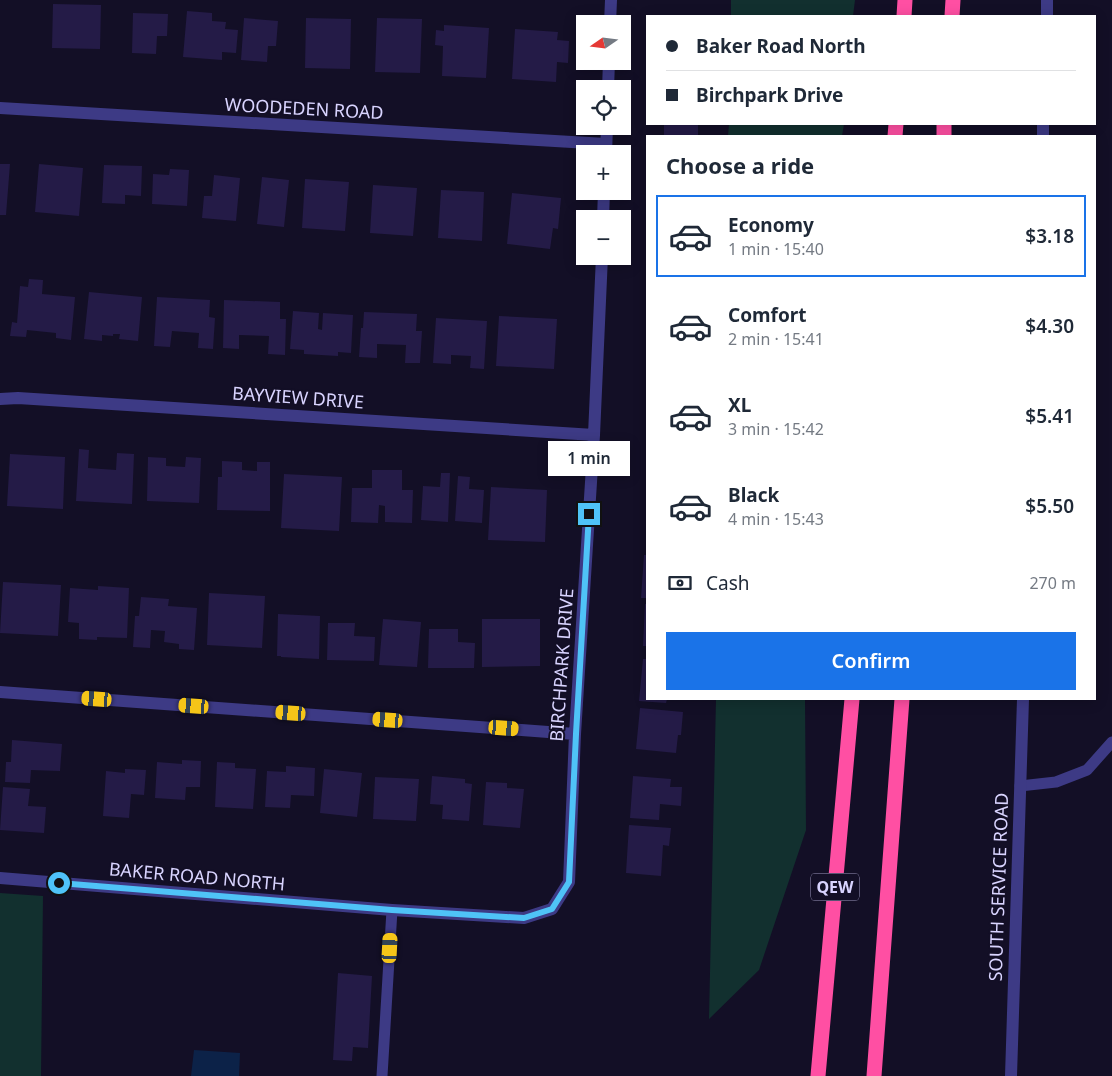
<!DOCTYPE html>
<meta charset="utf-8">
<style>
:root{--surface:#fff;--page:#f6f6f7;--text:#1f2937;--muted:#747a83;--line:#e0e1e3;--accent:#1a73e8}
body{margin:0;font-family:"Noto Sans",sans-serif;background:var(--page);color:var(--text);height:100vh;display:flex;flex-direction:column;font-size:19px;white-space:nowrap}
*{box-sizing:border-box;margin:0}
p{font-size:16px;color:var(--muted)}
.icon{flex:none;width:28px;height:28px;fill:none;stroke:currentColor;stroke-width:2;stroke-linecap:round;stroke-linejoin:round}
.map{position:relative;flex:1;overflow:hidden}
.drawer{position:absolute;left:646px;top:135px;width:450px;height:565px;display:flex;flex-direction:column;background:var(--surface);border-radius:0px;box-shadow:0 2px 12px #0003}
.drawer>*{flex:none}
.hud{position:absolute;left:646px;top:15px;width:450px;height:110px;border-radius:0px;box-shadow:0 2px 12px #0003;display:grid;align-content:center;height:110px;padding:0 20px;background:var(--surface)}
.needle{width:32px;rotate:256deg}
.controls{position:absolute;left:576px;top:15px;display:grid;gap:10px}
.controls a{display:grid;place-items:center;width:55px;height:55px;border-radius:0px;background:var(--surface);box-shadow:0 2px 12px #0003;font-size:25px}
.end{position:absolute;width:22px;height:22px;margin:-11px;border:6px solid #4fc3f7;background:#111;box-shadow:0 0 0 2px #111}
.from{border-radius:50%}
.bubble{position:absolute;height:35px;border-radius:0px;background:var(--surface);box-shadow:0 2px 12px #0003;font-size:16px;font-weight:600;line-height:35px;text-align:center}
.car{position:absolute;width:15px;height:30px;margin:-15px -8px;border-radius:6px;box-shadow:0 0 4px 1px #0007;background:linear-gradient(#f5c518 24%,#345 0 40%,#f5c518 0 76%,#345 0 86%,#f5c518 0)}
.hud b{display:flex;align-items:center;gap:18px;height:48px;font-size:19px}
.hud b+b{border-top:1px solid var(--line)}
.hud i{width:12px;height:12px;background:var(--text)}
ul{padding:0;list-style:none}
li{display:flex;align-items:center;gap:15px;height:82px;margin:0 10px 8px;padding:0 10px;border:2px solid transparent;border-radius:0px}
li div{flex:1}
li b{display:block;font-size:19px}
li em{font-style:normal;font-weight:600}
li.active{border-color:var(--accent)}
li>.icon{width:45px;height:45px;stroke-width:1.5}
h2{padding:0 20px;font-size:22px;line-height:60px}
.pay{display:flex;align-items:center;gap:12px;height:55px;padding:0 20px;font-size:19px}
.pay p{margin-inline-start:auto}
.button{display:flex;gap:10px;margin-top:auto;padding:10px 20px}
.button a{flex:1;height:58px;border-radius:0px;background:var(--accent);color:#fff;font-size:20px;font-weight:600;line-height:58px;text-align:center}
.map>svg:first-child{display:block}
.green{fill:#12302f}
.water{fill:#0c2248}
.building{fill:#241b47}
.lines{fill:none;stroke-linecap:round;stroke-linejoin:round}
.service{stroke:#3d3a85;stroke-width:11}
.minor{stroke:#3d3a85;stroke-width:12}
.tertiary{stroke:#3d3a85;stroke-width:12}
.motorway{stroke:#ff4fa3;stroke-width:15}
.route{stroke:#4fc3f7;stroke-width:6}
.labels{text-anchor:middle;stroke-width:4;stroke-linejoin:round;paint-order:stroke}
.shield{fill:#130f26;stroke:#9e99be;stroke-width:1}
.shield-label{font-size:16px;font-weight:bold;fill:#d9d4ff}
.street-label{font-size:18px;fill:#d9d4ff;stroke:#130f26}
</style>
<div class="map">
<svg width="1112" height="1076" viewBox="0 0 1112 1076">
<rect width="100%" height="100%" fill="#130f26"/>
<path class="green" d="M731 0H855L853 16H731Z
M729 124H844L842 136H728Z
M716 699H805L806 830 759 970 709 1019Z
M0 893 43 896 41 1076H0Z"/>
<path class="water" d="M194 1050 240 1053 239 1076H191Z"/>
<path class="building" d="M53 4 101 5 100 49 52 48Z
M187 11 212 13V21L226 22 225 29 238 30 236 53 222 52V60L183 57Z
M133 13 168 14 167 36H157L156 54 132 53Z
M244 18 278 21 276 46H268L267 62 241 60Z
M306 18 351 19 350 69 305 68Z
M377 18 422 19 420 73 375 72Z
M444 25 489 28 486 78 442 76 443 46 435 45 436 30 444 31Z
M515 29 558 32 557 40 569 41 568 63 557 62 556 82 512 79Z
M664 124H698V136H664Z
M0 164H10L6 215H0Z
M39 164 83 168 79 216 35 212Z
M104 165 142 166 141 196 125 195V204L102 203Z
M170 169 189 170 187 206 152 204 153 174 169 175Z
M214 175 240 178 236 221 202 218 204 196H212Z
M262 177 289 180 284 227 257 224Z
M305 179 349 182 345 231 302 228Z
M373 185 417 188 413 236 370 233Z
M441 190 484 192 482 241 438 238Z
M512 193 561 198 558 229 553 228 550 249 507 244Z
M29 279 43 280 42 294 75 297 71 340 56 338V333L27 330 26 337 10 336 12 322 17 323 20 286 28 287Z
M89 292 142 297 138 341 119 339 120 334H113V336L102 335V341L84 339Z
M157 297 210 300 209 317 215 318 213 349 198 348 199 333 172 331 170 347 154 346Z
M224 300 280 302V319H286L285 355 268 354 269 336 239 335V349L223 348Z
M293 311 319 313 318 329 322 330 323 313 353 315 351 353 338 352V356L304 354V350L290 349Z
M364 312 417 314 416 331H422L420 363H405L406 345 377 344V358L359 357 361 328H363Z
M499 316 557 319 554 369 496 366Z
M436 318 487 321 484 369 470 368 471 356 451 355V364L433 363Z
M79 449 89 450 88 468 116 470 117 453 134 454 132 504 76 501Z
M10 454 65 457 63 509 7 506Z
M148 457 166 458V466L185 467 186 457 201 458 199 503 147 501Z
M222 461 242 462V470L257 471V462H270V511L217 510 218 477H222Z
M372 470H402V490H413L412 523 385 522V506L379 505 378 523 351 522 352 488H372Z
M441 473H450L448 522 421 520 423 486 440 487Z
M284 474 342 477 339 531 281 528Z
M458 476 470 477 469 489 484 490 482 523 455 521Z
M491 487 547 490 545 542 488 540Z
M644 555H648V598H641Z
M3 582 61 585 58 636 0 633Z
M98 586 129 588 127 638 97 637V640L79 639V623L68 622 70 588 98 590Z
M209 593 265 596 262 648 207 645Z
M141 597 169 599 168 606 197 608 194 650 179 649V644L164 642 165 631 151 630 150 648 133 647 135 616H139Z
M645 604H648V646H643Z
M278 614 320 616 319 659 281 657V656H277Z
M383 619 421 622 417 667 379 665Z
M482 619H540V666L482 667Z
M328 623H355L354 636 375 637 374 661 327 660Z
M429 629H458V642L475 643 474 668H428Z
M643 659H648V699H667L666 703 639 701Z
M640 708 683 712 681 735H678L676 753 636 749Z
M12 740 62 744 60 771 31 770 30 783 5 782 6 762H11Z
M182 760 201 761 200 787H186L185 800 155 798 157 762 182 764Z
M217 762 235 763V768L256 769 253 809 215 807Z
M286 766 315 768 314 796 291 795 290 808 265 807 267 771 286 772Z
M125 769 146 770 144 795 131 794 129 818 103 816 106 771 125 773Z
M324 769 362 773 357 817 320 813Z
M432 776 465 779V783L472 784 469 821 442 819 443 805 430 804Z
M633 776 671 779 670 787H682L681 806 660 804 659 820 630 818Z
M375 777 419 779 416 821 373 819Z
M486 782 507 783V788L524 789 520 828 483 825Z
M3 787 30 789 28 806 46 807 44 833 0 830Z
M629 825 671 828 669 846 663 845 661 876 626 873Z
M338 973 372 976 368 1048 353 1047 352 1061 333 1060Z"/>
<g class="lines">
<path class="service" d="M1020 786 1056 782 1087 770 1112 742
M382 1076 392 910"/>
<path class="minor" d="M610 24 611 0
M608 89 609 61
M0 108 606 144
M606 154 607 126
M603 219 604 191
M0 399 18 398 594 435
M0 692 575 734
M0 878 392 910 524 918 552 909 569 882 575 734 594 435 602 256"/>
<path class="tertiary" d="M1047 16V0
M1043 136V124
M1011 1076 1023 699"/>
<path class="motorway" d="M904 16 905 0
M952 16 953 0
M895 136 896 124
M944 136V124
M818 1076 852 699
M874 1076 902 699"/>
</g>
<g class="lines">
<path class="route" d="M59 883 392 910 524 918 552 909 569 882 576 734 589 514"/>
</g>
<g class="labels">
<rect class="shield" x="811" y="873.5" width="48" height="27" rx="4"/>
<g class="shield-label">
<text x="835" y="893">QEW</text>
</g>
<g class="street-label">
<text transform="translate(304 109) rotate(3)" y="6">WOODEDEN ROAD</text>
<text transform="translate(298 398) rotate(4)" y="6">BAYVIEW DRIVE</text>
<text transform="translate(562 665) rotate(-86)" y="6">BIRCHPARK DRIVE</text>
<text transform="translate(197 877) rotate(5)" y="6">BAKER ROAD NORTH</text>
<text transform="translate(999 887) rotate(-88)" y="6">SOUTH SERVICE ROAD</text>
</g>
</g>
</svg>
<div class="controls">
<a><svg class="needle" viewBox="-14 -14 28 28"><path d="M0-13l5 13h-10z" fill="#e53935"/><path d="M0 13l5-13h-10z" fill="#747a83"/></svg></a>
<a><svg class="icon" aria-label="locate" viewBox="0 0 24 24"><circle cx="12" cy="12" r="6"/><path d="M12 2v4M12 18v4M2 12h4M18 12h4"/></svg></a>
<a>+</a>
<a>−</a>
</div>
<i class="end from" style="left:59px;top:883px"></i>
<i class="end" style="left:589px;top:514px"></i>
<div class="bubble" style="left:548px;top:441px;width:82px">1 min</div>
<i class="car" style="left:97px;top:699px;rotate:274deg"></i>
<i class="car" style="left:194px;top:706px;rotate:274deg"></i>
<i class="car" style="left:291px;top:713px;rotate:274deg"></i>
<i class="car" style="left:388px;top:720px;rotate:274deg"></i>
<i class="car" style="left:504px;top:728px;rotate:94deg"></i>
<i class="car" style="left:390px;top:948px;rotate:3deg"></i>
<div class="hud">
<b><i class="from"></i>Baker Road North</b>
<b><i></i>Birchpark Drive</b>
</div>
<section class="drawer">
<h2>Choose a ride</h2>
<ul>
<li class="active"><svg class="icon" aria-label="car" viewBox="0 0 24 24"><path d="M5 17H2v-5l4-1 3-4h7l3 4 3 1v5h-3M9 17h6M6 11h13"/><circle cx="7" cy="17" r="2"/><circle cx="17" cy="17" r="2"/></svg><div><b>Economy</b><p>1 min · 15:40</p></div><em>$3.18</em></li>
<li><svg class="icon" aria-label="car" viewBox="0 0 24 24"><path d="M5 17H2v-5l4-1 3-4h7l3 4 3 1v5h-3M9 17h6M6 11h13"/><circle cx="7" cy="17" r="2"/><circle cx="17" cy="17" r="2"/></svg><div><b>Comfort</b><p>2 min · 15:41</p></div><em>$4.30</em></li>
<li><svg class="icon" aria-label="car" viewBox="0 0 24 24"><path d="M5 17H2v-5l4-1 3-4h7l3 4 3 1v5h-3M9 17h6M6 11h13"/><circle cx="7" cy="17" r="2"/><circle cx="17" cy="17" r="2"/></svg><div><b>XL</b><p>3 min · 15:42</p></div><em>$5.41</em></li>
<li><svg class="icon" aria-label="car" viewBox="0 0 24 24"><path d="M5 17H2v-5l4-1 3-4h7l3 4 3 1v5h-3M9 17h6M6 11h13"/><circle cx="7" cy="17" r="2"/><circle cx="17" cy="17" r="2"/></svg><div><b>Black</b><p>4 min · 15:43</p></div><em>$5.50</em></li>
</ul>
<div class="pay"><svg class="icon" aria-label="cash" viewBox="0 0 24 24"><path d="M3 7h18v10H3z"/><circle cx="12" cy="12" r="2"/></svg>Cash<p>270 m</p></div>
<div class="button"><a>Confirm</a></div>
</section>
</div>
